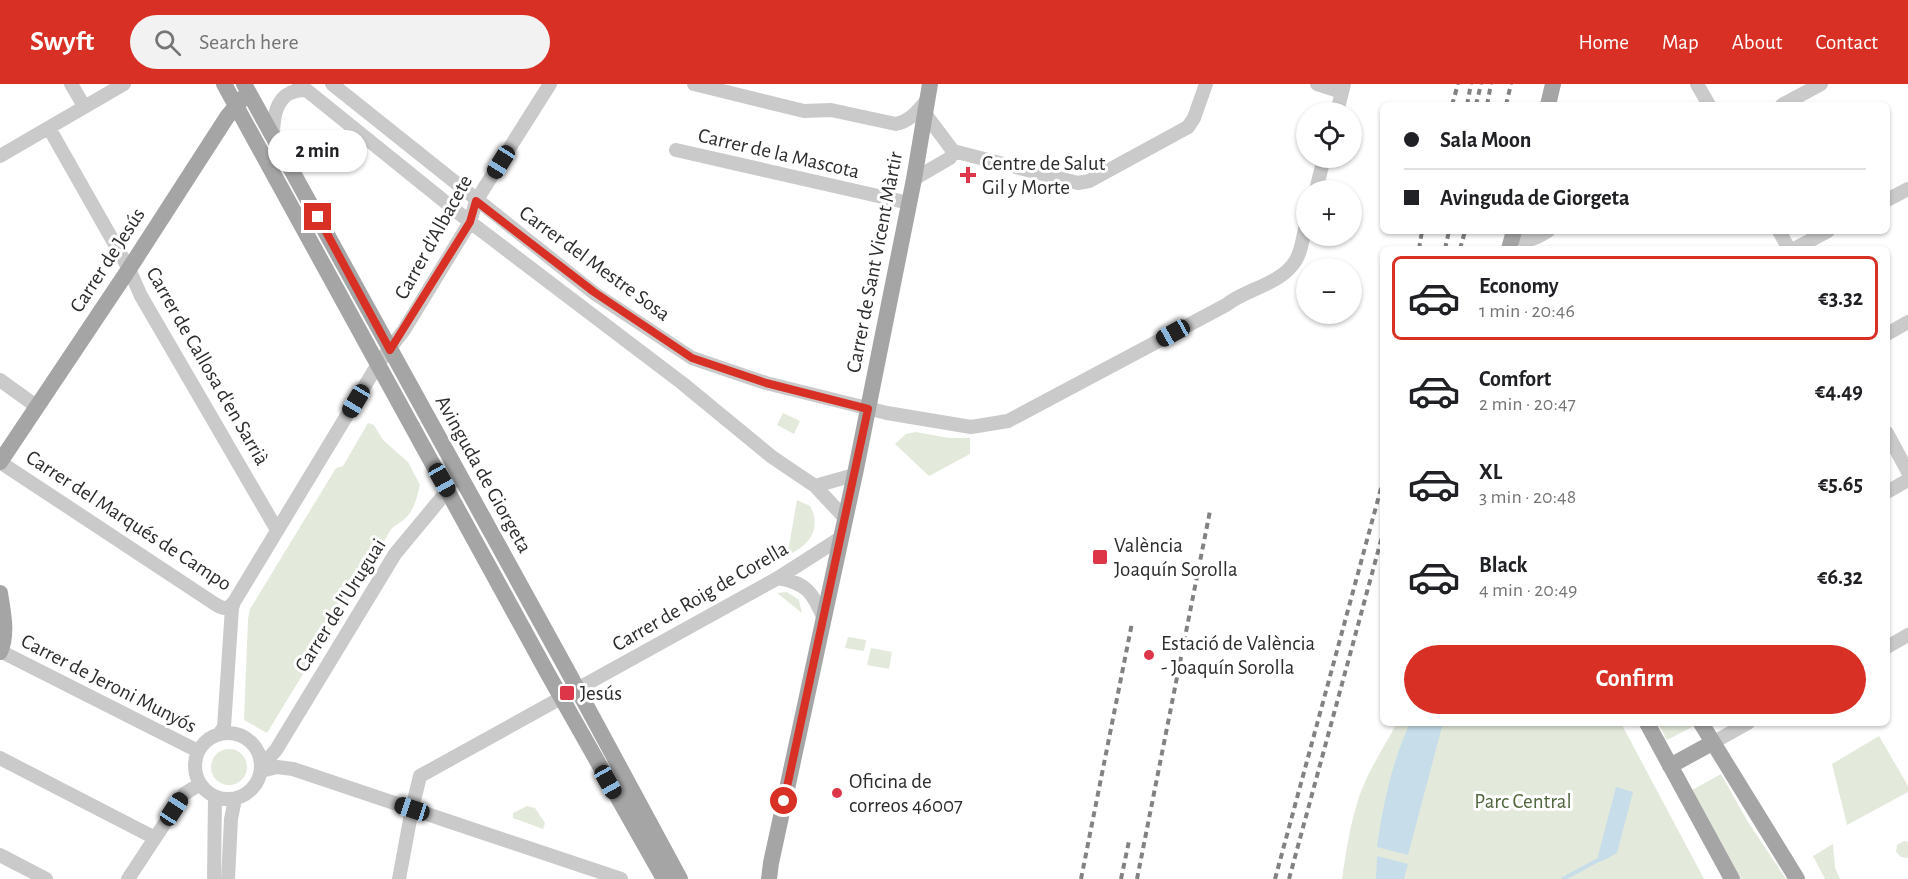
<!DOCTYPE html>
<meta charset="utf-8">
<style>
:root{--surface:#fff;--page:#f2f2f2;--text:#202124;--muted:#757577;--line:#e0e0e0;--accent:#d93025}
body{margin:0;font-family:"Alegreya Sans",sans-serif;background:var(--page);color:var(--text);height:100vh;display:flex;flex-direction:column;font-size:22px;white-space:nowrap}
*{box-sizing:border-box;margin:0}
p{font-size:20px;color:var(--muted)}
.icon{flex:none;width:33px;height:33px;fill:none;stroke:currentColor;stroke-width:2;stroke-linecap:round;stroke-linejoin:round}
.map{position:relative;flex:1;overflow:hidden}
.sheet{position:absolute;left:1380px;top:162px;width:510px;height:480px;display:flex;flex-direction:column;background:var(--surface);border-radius:9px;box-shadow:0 2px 4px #0004}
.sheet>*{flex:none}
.guide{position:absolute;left:1380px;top:18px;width:510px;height:132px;border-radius:9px;box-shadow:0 2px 4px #0004;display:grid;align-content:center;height:132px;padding:0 24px;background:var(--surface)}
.tools{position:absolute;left:1296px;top:18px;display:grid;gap:12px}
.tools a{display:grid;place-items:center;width:66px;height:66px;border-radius:50%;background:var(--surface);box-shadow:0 2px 4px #0004;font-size:30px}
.end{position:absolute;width:27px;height:27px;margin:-14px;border:8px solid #d93025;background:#fff;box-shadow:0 0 0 3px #fff}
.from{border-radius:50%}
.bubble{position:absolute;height:42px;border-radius:21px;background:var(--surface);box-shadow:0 2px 4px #0004;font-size:20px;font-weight:700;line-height:42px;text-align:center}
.car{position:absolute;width:18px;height:36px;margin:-18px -9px;border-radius:8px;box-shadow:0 0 4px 2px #0007;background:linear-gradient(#222 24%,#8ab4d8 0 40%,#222 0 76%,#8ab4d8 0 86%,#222 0)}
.guide b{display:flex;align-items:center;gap:21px;height:57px;font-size:22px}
.guide b+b{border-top:2px solid var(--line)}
.guide i{width:15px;height:15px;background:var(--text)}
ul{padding:10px 0 0;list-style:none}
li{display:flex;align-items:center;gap:18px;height:84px;margin:0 12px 9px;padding:0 12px;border:3px solid transparent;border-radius:9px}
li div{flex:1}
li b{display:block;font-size:22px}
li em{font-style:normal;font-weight:700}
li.active{border-color:var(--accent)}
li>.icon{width:54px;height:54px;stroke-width:1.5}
.primary-button{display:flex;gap:12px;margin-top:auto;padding:12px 24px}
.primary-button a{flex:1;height:69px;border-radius:36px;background:var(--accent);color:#fff;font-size:24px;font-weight:700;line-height:69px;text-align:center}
header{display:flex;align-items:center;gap:36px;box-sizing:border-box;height:84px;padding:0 30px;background:var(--accent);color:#fff}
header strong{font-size:28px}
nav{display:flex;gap:33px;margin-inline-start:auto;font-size:21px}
.search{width:420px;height:54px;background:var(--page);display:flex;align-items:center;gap:15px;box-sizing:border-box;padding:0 21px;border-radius:33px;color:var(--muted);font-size:22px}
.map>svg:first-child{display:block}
.green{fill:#e3eadb}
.water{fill:#c7dde9}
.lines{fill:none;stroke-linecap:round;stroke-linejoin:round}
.stream{stroke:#c7dde9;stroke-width:4}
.minor{stroke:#cacaca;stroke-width:14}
.major{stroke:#a5a5a5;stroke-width:16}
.rail{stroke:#828282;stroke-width:4;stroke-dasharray:6 4.5;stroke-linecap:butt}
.route{stroke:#d93025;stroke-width:8}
.poi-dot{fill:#dc3648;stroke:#fff;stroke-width:2}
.labels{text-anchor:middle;stroke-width:6;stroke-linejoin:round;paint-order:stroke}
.street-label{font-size:21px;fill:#2d2d2d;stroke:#fff}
.poi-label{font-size:21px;fill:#2d2d2d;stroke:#fff;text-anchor:start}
.park-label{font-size:21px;fill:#51663c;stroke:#fff}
</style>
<header>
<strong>Swyft</strong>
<div class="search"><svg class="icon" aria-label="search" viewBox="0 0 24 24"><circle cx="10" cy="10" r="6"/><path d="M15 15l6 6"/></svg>Search here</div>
<nav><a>Home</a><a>Map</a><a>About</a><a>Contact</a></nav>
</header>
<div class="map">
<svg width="1908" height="795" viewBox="0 0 1908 795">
<rect width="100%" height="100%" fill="#fff"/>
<path class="green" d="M783 329 800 337 794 350 777 341Z
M368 339 374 341 383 356 408 378 420 401C414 424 413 431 392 444L267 649 244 636 248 535 250 525 336 384 343 382Z
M916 348 949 354H970V370L929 392 895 360 906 350Z
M797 416 810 422C821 442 812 459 792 469L788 468Z
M787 508 799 516 802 529 777 509Z
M848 553 866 556 864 567 845 564Z
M871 564 892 568 889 585 867 581Z
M1397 639H1621L1704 795H1342C1346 768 1350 740 1359 713 1368 687 1384 663 1397 639Z
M1658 639H1692L1694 642 1667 656Z
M1879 652 1908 702V708L1847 741 1832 680Z
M211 683a18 18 0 1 1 36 0a18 18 0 1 1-36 0Z
M1721 690 1748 738 1786 795H1741L1692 706Z
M527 722 535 724 545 739 543 745 513 734V729Z
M1904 757 1908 758V774L1901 773 1896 768 1897 761Z
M1833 760 1835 784 1840 795H1825L1813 772Z"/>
<path class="water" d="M1410 639H1443L1408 771 1377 763C1383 720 1392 678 1410 639Z
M1616 703 1633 708 1617 769 1601 778 1598 772Z
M1377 772 1408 780 1404 795H1376Z"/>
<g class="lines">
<path class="stream" d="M1563 795 1600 775"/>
<path class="minor" d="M71 0 84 22
M299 0 470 138 682 299 772 373 815 402 845 434
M332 0 594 209 692 274 766 299 887 329 971 343 1008 337 1226 221C1247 204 1281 201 1296 176 1302 166 1303 152 1306 140
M694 0 804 27 831 26 896 40C911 37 918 26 928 15
M1317 0 1342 8
M1697 0 1709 21
M1782 21 1821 0
M1337 28 1344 0
M926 31 953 67 1078 99 1089 97 1188 43 1194 34 1206 0
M49 44 129 185 141 212 277 446
M273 53C273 30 277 5 306 6
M676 66 909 119
M0 72 124 0
M914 95 950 74 953 67
M1316 106 1324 74
M1887 116 1908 105
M1515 147 1518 154C1529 159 1538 153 1548 147
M1779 147 1789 165
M1794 165 1828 147
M1887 250 1908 238
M0 296 36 322
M1887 349 1908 388
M0 378 215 520C223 525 228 526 234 518
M815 402 854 391
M1887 408 1908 396
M778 494C807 499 813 509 824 535
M1887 563 1908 551
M0 567 198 667
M195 682a33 33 0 1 1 66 0a33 33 0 1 1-66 0Z
M219 650 224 643 232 524 234 518 378 280 404 246 470 138 476 117 550 0
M1712 659 1748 639
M0 674 155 754
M261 683 276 666 395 470 448 406 454 392 455 383
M261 687 277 683 293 685 621 795
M0 771 46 795
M128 795 184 710 200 700
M214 795 215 713
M228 795 231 735 235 715
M399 795 412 725 420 692 778 494 842 453"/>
<path class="major" d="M224 0 548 590 664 795
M244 0 566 584 680 795
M1548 21 1553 0
M1509 165 1514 147
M0 378 129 185 227 33 243 14
M0 509C3 529 8 549 0 568
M1647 639 1732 795
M1701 639 1797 795
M1670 682 1712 659
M769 795 771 779 856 385 914 95 930 0"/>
<path class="rail" d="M1452 21 1458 0
M1467 21 1471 0
M1476 21 1481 0
M1487 21 1491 0
M1506 21 1511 0
M1419 165 1422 147
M1445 165 1449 147
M1460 165 1465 147
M1081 795 1132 539
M1121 795 1129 757
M1137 795 1210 427
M1275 795 1383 397
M1289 795 1383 449"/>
</g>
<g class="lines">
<path class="route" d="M318 133 390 266 470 138 476 117 594 208 692 274 766 299 868 325 784 717"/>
</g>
<g class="poi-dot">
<path d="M965 82h6v6h6v6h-6v6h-6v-6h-6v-6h6z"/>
<rect x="1092" y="465" width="16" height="16" rx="3"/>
<circle cx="1149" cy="571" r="6"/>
<rect x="559" y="601" width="16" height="16" rx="3"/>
<circle cx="837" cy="709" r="6"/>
</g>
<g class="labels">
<g class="street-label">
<text transform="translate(779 69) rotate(13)" y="7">Carrer de la Mascota</text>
<text transform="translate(433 153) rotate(-61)" y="7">Carrer d'Albacete</text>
<text transform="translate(107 176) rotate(-57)" y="7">Carrer de Jesús</text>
<text transform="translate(874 178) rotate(-79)" y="7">Carrer de Sant Vicent Màrtir</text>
<text transform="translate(595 179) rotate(36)" y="7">Carrer del Mestre Sosa</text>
<text transform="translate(208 282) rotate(60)" y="7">Carrer de Callosa d'en Sarrià</text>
<text transform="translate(484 390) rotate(61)" y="7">Avinguda de Giorgeta</text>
<text transform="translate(129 436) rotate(33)" y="7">Carrer del Marqués de Campo</text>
<text transform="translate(700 512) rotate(-30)" y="7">Carrer de Roig de Corella</text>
<text transform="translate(340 521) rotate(-58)" y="7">Carrer de l'Uruguai</text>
<text transform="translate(109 599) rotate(27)" y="7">Carrer de Jeroni Munyós</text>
</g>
<g class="poi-label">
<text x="982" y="86">Centre de Salut<tspan x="982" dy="24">Gil y Morte</tspan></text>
<text x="1114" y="468">València<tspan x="1114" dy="24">Joaquín Sorolla</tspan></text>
<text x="1161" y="566">Estació de València<tspan x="1161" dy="24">- Joaquín Sorolla</tspan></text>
<text x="580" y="616">Jesús</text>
<text x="849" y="704">Oficina de<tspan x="849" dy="24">correos 46007</tspan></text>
</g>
<g class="park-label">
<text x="1523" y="724">Parc Central</text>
</g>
</g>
</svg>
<div class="tools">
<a><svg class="icon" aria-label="locate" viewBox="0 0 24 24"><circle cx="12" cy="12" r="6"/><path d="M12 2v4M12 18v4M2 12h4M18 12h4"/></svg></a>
<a>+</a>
<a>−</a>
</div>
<i class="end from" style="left:784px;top:717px"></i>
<i class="end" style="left:318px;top:133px"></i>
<div class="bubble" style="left:268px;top:46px;width:99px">2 min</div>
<i class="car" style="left:501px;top:78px;rotate:212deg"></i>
<i class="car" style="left:1173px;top:249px;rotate:241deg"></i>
<i class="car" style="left:356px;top:317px;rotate:211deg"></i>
<i class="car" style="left:442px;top:396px;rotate:151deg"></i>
<i class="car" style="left:608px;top:698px;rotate:151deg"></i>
<i class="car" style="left:174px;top:725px;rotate:33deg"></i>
<i class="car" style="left:412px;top:725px;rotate:288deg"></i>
<div class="guide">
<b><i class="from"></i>Sala Moon</b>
<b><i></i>Avinguda de Giorgeta</b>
</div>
<section class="sheet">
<ul>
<li class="active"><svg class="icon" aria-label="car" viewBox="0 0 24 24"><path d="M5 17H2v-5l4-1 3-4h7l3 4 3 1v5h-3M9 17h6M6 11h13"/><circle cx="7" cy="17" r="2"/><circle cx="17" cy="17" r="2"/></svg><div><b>Economy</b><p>1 min · 20:46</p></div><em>€3.32</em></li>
<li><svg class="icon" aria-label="car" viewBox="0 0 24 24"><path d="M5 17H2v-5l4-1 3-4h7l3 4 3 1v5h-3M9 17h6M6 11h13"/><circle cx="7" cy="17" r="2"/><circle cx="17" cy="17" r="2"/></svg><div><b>Comfort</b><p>2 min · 20:47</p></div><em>€4.49</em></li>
<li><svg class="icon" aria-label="car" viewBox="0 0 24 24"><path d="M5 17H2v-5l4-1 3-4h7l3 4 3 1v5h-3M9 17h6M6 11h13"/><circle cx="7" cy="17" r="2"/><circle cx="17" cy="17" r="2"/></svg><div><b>XL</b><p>3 min · 20:48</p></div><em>€5.65</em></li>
<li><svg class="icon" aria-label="car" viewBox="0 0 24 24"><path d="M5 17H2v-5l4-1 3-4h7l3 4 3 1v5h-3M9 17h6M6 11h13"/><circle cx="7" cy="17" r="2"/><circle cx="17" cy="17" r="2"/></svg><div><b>Black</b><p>4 min · 20:49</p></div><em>€6.32</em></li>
</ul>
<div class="primary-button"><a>Confirm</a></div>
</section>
</div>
